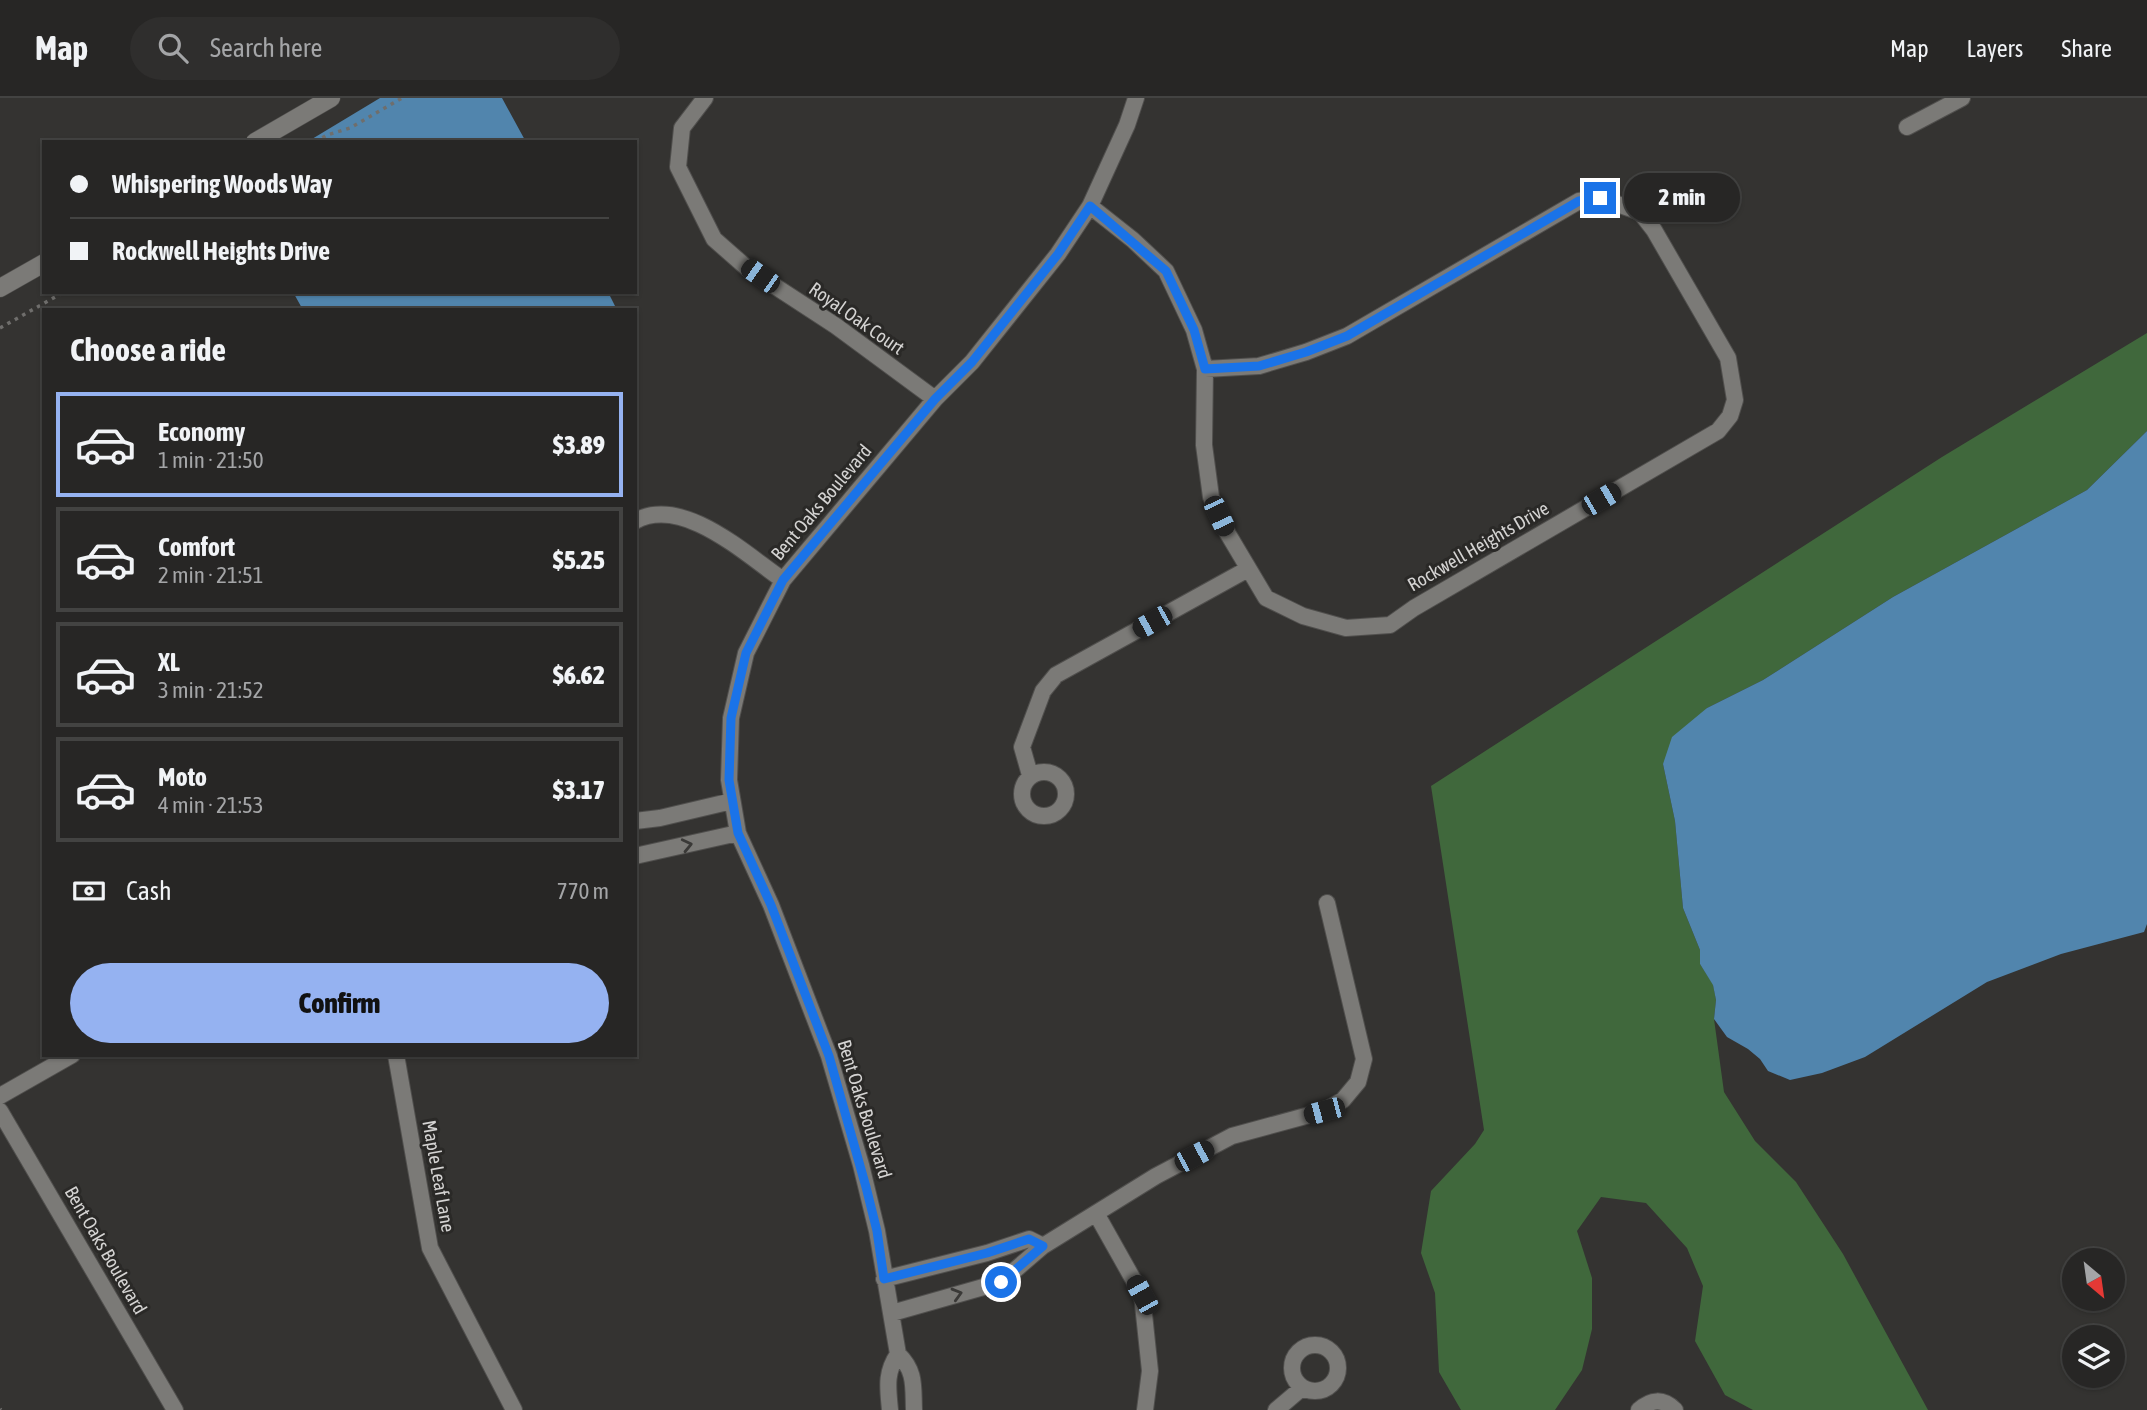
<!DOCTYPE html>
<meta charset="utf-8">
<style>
:root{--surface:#272625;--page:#2f2e2d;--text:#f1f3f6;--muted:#a4a5a7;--line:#434342;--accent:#95b2f1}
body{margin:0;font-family:"Asap Condensed",sans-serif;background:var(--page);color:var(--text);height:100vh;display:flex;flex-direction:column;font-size:26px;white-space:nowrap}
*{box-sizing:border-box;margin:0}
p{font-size:23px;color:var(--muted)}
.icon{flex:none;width:38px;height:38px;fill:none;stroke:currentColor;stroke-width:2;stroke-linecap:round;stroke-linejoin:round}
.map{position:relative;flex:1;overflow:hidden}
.side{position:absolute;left:42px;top:210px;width:595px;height:749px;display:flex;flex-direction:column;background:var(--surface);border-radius:0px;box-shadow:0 2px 5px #0004,0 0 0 2px var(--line)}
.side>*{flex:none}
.banner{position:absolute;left:42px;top:42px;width:595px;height:154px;border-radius:0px;box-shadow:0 2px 5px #0004,0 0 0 2px var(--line);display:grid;align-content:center;height:154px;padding:0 28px;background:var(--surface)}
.needle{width:46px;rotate:151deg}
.controls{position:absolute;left:2062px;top:1150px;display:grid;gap:14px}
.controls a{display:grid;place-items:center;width:63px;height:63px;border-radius:50%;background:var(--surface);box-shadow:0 2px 5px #0004,0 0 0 2px var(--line);font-size:35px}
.end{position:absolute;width:32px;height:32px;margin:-16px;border:9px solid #1a73e8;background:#fff;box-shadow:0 0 0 4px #fff}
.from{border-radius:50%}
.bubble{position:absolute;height:49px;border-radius:24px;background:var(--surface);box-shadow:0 2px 5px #0004,0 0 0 2px var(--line);font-size:23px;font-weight:800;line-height:49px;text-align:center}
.car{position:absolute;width:21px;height:42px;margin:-21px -10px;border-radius:9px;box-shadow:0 0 5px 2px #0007;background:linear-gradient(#222 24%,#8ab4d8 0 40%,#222 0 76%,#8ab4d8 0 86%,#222 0)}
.banner b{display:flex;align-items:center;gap:24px;height:66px;font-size:26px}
.banner b+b{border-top:2px solid var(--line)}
.banner i{width:18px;height:18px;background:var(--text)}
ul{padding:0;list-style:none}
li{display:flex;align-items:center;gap:21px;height:105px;margin:0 14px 10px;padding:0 14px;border:4px solid var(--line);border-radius:0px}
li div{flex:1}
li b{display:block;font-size:26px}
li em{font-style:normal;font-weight:800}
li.current{border-color:var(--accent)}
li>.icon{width:63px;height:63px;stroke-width:1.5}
h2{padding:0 28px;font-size:32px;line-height:84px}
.pay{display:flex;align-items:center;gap:18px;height:77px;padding:0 28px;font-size:26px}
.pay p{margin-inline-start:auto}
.button{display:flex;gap:14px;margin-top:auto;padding:14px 28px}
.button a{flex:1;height:80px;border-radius:42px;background:var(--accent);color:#111;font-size:28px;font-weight:800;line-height:80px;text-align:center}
header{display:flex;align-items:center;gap:42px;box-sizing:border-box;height:98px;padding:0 35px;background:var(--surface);border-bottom:2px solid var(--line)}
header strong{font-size:33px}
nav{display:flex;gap:38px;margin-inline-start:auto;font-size:24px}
.search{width:490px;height:63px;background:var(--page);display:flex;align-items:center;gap:18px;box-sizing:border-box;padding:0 24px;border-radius:38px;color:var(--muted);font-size:26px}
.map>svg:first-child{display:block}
.forest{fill:#40683c}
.water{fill:#5185ad}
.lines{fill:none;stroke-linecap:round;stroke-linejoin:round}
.minor-casing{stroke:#504f4d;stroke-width:18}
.secondary-casing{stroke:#504f4d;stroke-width:19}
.path{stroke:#6f6e6c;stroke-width:3.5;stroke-dasharray:3.5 5;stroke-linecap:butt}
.minor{stroke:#7b7a77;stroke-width:16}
.secondary{stroke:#7b7a77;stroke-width:18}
.oneway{stroke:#3a3937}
.route{stroke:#1a73e8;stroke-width:9}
.labels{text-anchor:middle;stroke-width:6;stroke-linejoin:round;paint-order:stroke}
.street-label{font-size:19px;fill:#d4d3d2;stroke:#2a2927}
</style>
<header>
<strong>Map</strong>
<div class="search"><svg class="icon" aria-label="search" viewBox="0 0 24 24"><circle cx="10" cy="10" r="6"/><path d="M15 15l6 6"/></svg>Search here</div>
<nav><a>Map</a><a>Layers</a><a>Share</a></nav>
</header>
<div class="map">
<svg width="2147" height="1312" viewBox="0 0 2147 1312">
<rect width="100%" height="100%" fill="#343331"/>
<path class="forest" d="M2147 235V333L2087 392 1893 499 1763 582 1707 610 1663 666 1675 723 1683 810 1700 852V866L1713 886 1716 902 1714 921 1724 994 1755 1043 1796 1084 1843 1156 1928 1312H1753L1725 1297 1695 1243 1703 1188 1687 1150 1646 1105 1601 1099 1577 1133 1592 1180V1231L1582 1272 1555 1312H1461L1439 1274 1435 1195 1421 1155 1431 1093 1475 1046 1484 1032 1431 688 1942 359Z"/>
<path class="water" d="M380 0H502L526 44H307Z
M293 194H608L617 212H303Z
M2147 333V826L2144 834 2061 856 1987 884 1865 959 1822 975 1790 982 1768 973 1760 961 1748 951 1727 939 1714 921 1716 902 1713 887 1700 866V852L1683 810 1675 723 1663 666 1672 639 1707 610 1763 582 1893 499 2087 392Z"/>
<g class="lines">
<defs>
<path id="minor" d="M705 0 682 30 678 69 714 141 747 170 836 228 935 301
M1907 29 1962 0
M1090 108 1133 142 1166 173 1194 232 1205 271 1204 347 1211 399 1228 436 1266 500 1303 518 1346 530 1390 527 1414 510 1718 333 1730 318 1735 302 1728 260 1654 132 1640 114 1600 100 1579 103 1347 238 1306 254 1259 268 1205 271
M635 423C683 397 745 456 783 482
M1022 696a22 22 0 1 1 44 0a22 22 0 1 1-44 0Z
M1030 677 1022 649 1043 593 1056 577 1248 471
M635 723 660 720 732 703
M635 758 738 735
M396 957 430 1150 514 1312
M0 998 72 957
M0 1013 175 1312
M1097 1117 1142 1197 1150 1273 1145 1312
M1043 1148 1156 1078 1232 1038 1324 1013 1343 1002 1358 984 1364 961 1327 805
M884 1181 987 1155 1029 1141 1043 1148 1001 1184 892 1215
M1292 1270a23 23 0 1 1 46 0a23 23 0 1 1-46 0Z
M898 1256 877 1133 861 1067 829 958 771 807 738 735 729 682 731 620 746 555 783 482 935 301 972 264 1058 156 1090 108 1127 27 1136 0
M890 1312C888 1290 885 1275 898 1256 916 1273 913 1289 914 1312
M1276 1312 1302 1290
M1639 1312C1651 1301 1663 1300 1675 1312"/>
<path id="secondary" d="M255 44 331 0
M0 190 44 165"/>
</defs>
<use href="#minor" class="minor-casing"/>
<use href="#secondary" class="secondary-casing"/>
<path class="path" d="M315 44 327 37 350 30 402 0
M0 230 64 194
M0 1311 1 1312"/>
<use href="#minor" class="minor"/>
<use href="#secondary" class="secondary"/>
</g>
<defs><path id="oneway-chevron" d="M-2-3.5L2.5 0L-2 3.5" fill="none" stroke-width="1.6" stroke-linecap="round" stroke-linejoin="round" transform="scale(1.75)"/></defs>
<g class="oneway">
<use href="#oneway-chevron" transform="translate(687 747) rotate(-13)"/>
<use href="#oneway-chevron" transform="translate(957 1196) rotate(-16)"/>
</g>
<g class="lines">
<path class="route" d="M1001 1184 1043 1148 1029 1141 987 1155 884 1181 877 1133 866 1089 829 958 771 807 738 735 729 682 731 620 746 555 783 482 935 301 972 264 1058 156 1090 108 1166 173 1194 232 1205 271 1259 268 1306 254 1347 238 1579 103 1600 100"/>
</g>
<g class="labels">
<g class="street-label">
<text transform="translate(857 220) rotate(35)" y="7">Royal Oak Court</text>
<text transform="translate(821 404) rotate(-50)" y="7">Bent Oaks Boulevard</text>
<text transform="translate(1478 448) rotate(-30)" y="7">Rockwell Heights Drive</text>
<text transform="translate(865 1011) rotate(73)" y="7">Bent Oaks Boulevard</text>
<text transform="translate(439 1078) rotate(80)" y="7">Maple Leaf Lane</text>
<text transform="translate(106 1152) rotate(60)" y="7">Bent Oaks Boulevard</text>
</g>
</g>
</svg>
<div class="controls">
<a><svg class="needle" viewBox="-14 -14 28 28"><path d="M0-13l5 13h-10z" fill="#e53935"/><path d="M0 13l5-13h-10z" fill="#a4a5a7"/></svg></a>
<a><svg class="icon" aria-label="layers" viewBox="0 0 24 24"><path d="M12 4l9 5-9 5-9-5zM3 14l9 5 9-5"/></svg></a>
</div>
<i class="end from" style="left:1001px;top:1184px"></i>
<i class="end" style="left:1600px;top:100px"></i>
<div class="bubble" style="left:1624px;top:75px;width:116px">2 min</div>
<i class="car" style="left:760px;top:178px;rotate:305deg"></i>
<i class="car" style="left:1601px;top:401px;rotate:60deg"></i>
<i class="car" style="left:1219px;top:418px;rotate:155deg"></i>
<i class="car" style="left:1152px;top:524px;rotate:241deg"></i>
<i class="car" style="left:1324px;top:1013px;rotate:255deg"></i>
<i class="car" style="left:1194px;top:1058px;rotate:62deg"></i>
<i class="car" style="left:1142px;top:1197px;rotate:331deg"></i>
<div class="banner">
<b><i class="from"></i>Whispering Woods Way</b>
<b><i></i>Rockwell Heights Drive</b>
</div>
<section class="side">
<h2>Choose a ride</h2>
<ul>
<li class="current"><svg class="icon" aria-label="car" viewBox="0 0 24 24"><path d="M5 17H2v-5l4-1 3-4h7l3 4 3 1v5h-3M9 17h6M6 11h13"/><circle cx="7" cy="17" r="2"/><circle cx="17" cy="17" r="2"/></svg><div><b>Economy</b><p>1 min · 21:50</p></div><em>$3.89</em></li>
<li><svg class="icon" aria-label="car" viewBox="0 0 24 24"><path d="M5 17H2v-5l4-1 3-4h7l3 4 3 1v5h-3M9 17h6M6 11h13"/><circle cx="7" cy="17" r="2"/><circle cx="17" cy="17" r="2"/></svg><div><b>Comfort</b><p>2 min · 21:51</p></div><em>$5.25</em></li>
<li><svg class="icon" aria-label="car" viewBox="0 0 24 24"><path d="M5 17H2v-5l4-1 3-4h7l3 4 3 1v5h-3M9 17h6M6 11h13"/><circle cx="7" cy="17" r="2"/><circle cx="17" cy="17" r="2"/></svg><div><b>XL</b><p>3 min · 21:52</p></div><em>$6.62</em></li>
<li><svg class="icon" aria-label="car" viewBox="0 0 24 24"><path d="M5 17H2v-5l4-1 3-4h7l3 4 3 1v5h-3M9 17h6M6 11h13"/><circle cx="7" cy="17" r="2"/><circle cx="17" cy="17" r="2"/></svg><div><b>Moto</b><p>4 min · 21:53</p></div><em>$3.17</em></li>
</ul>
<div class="pay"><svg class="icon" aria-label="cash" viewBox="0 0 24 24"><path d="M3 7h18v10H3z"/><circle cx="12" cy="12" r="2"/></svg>Cash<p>770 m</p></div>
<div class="button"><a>Confirm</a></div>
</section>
</div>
